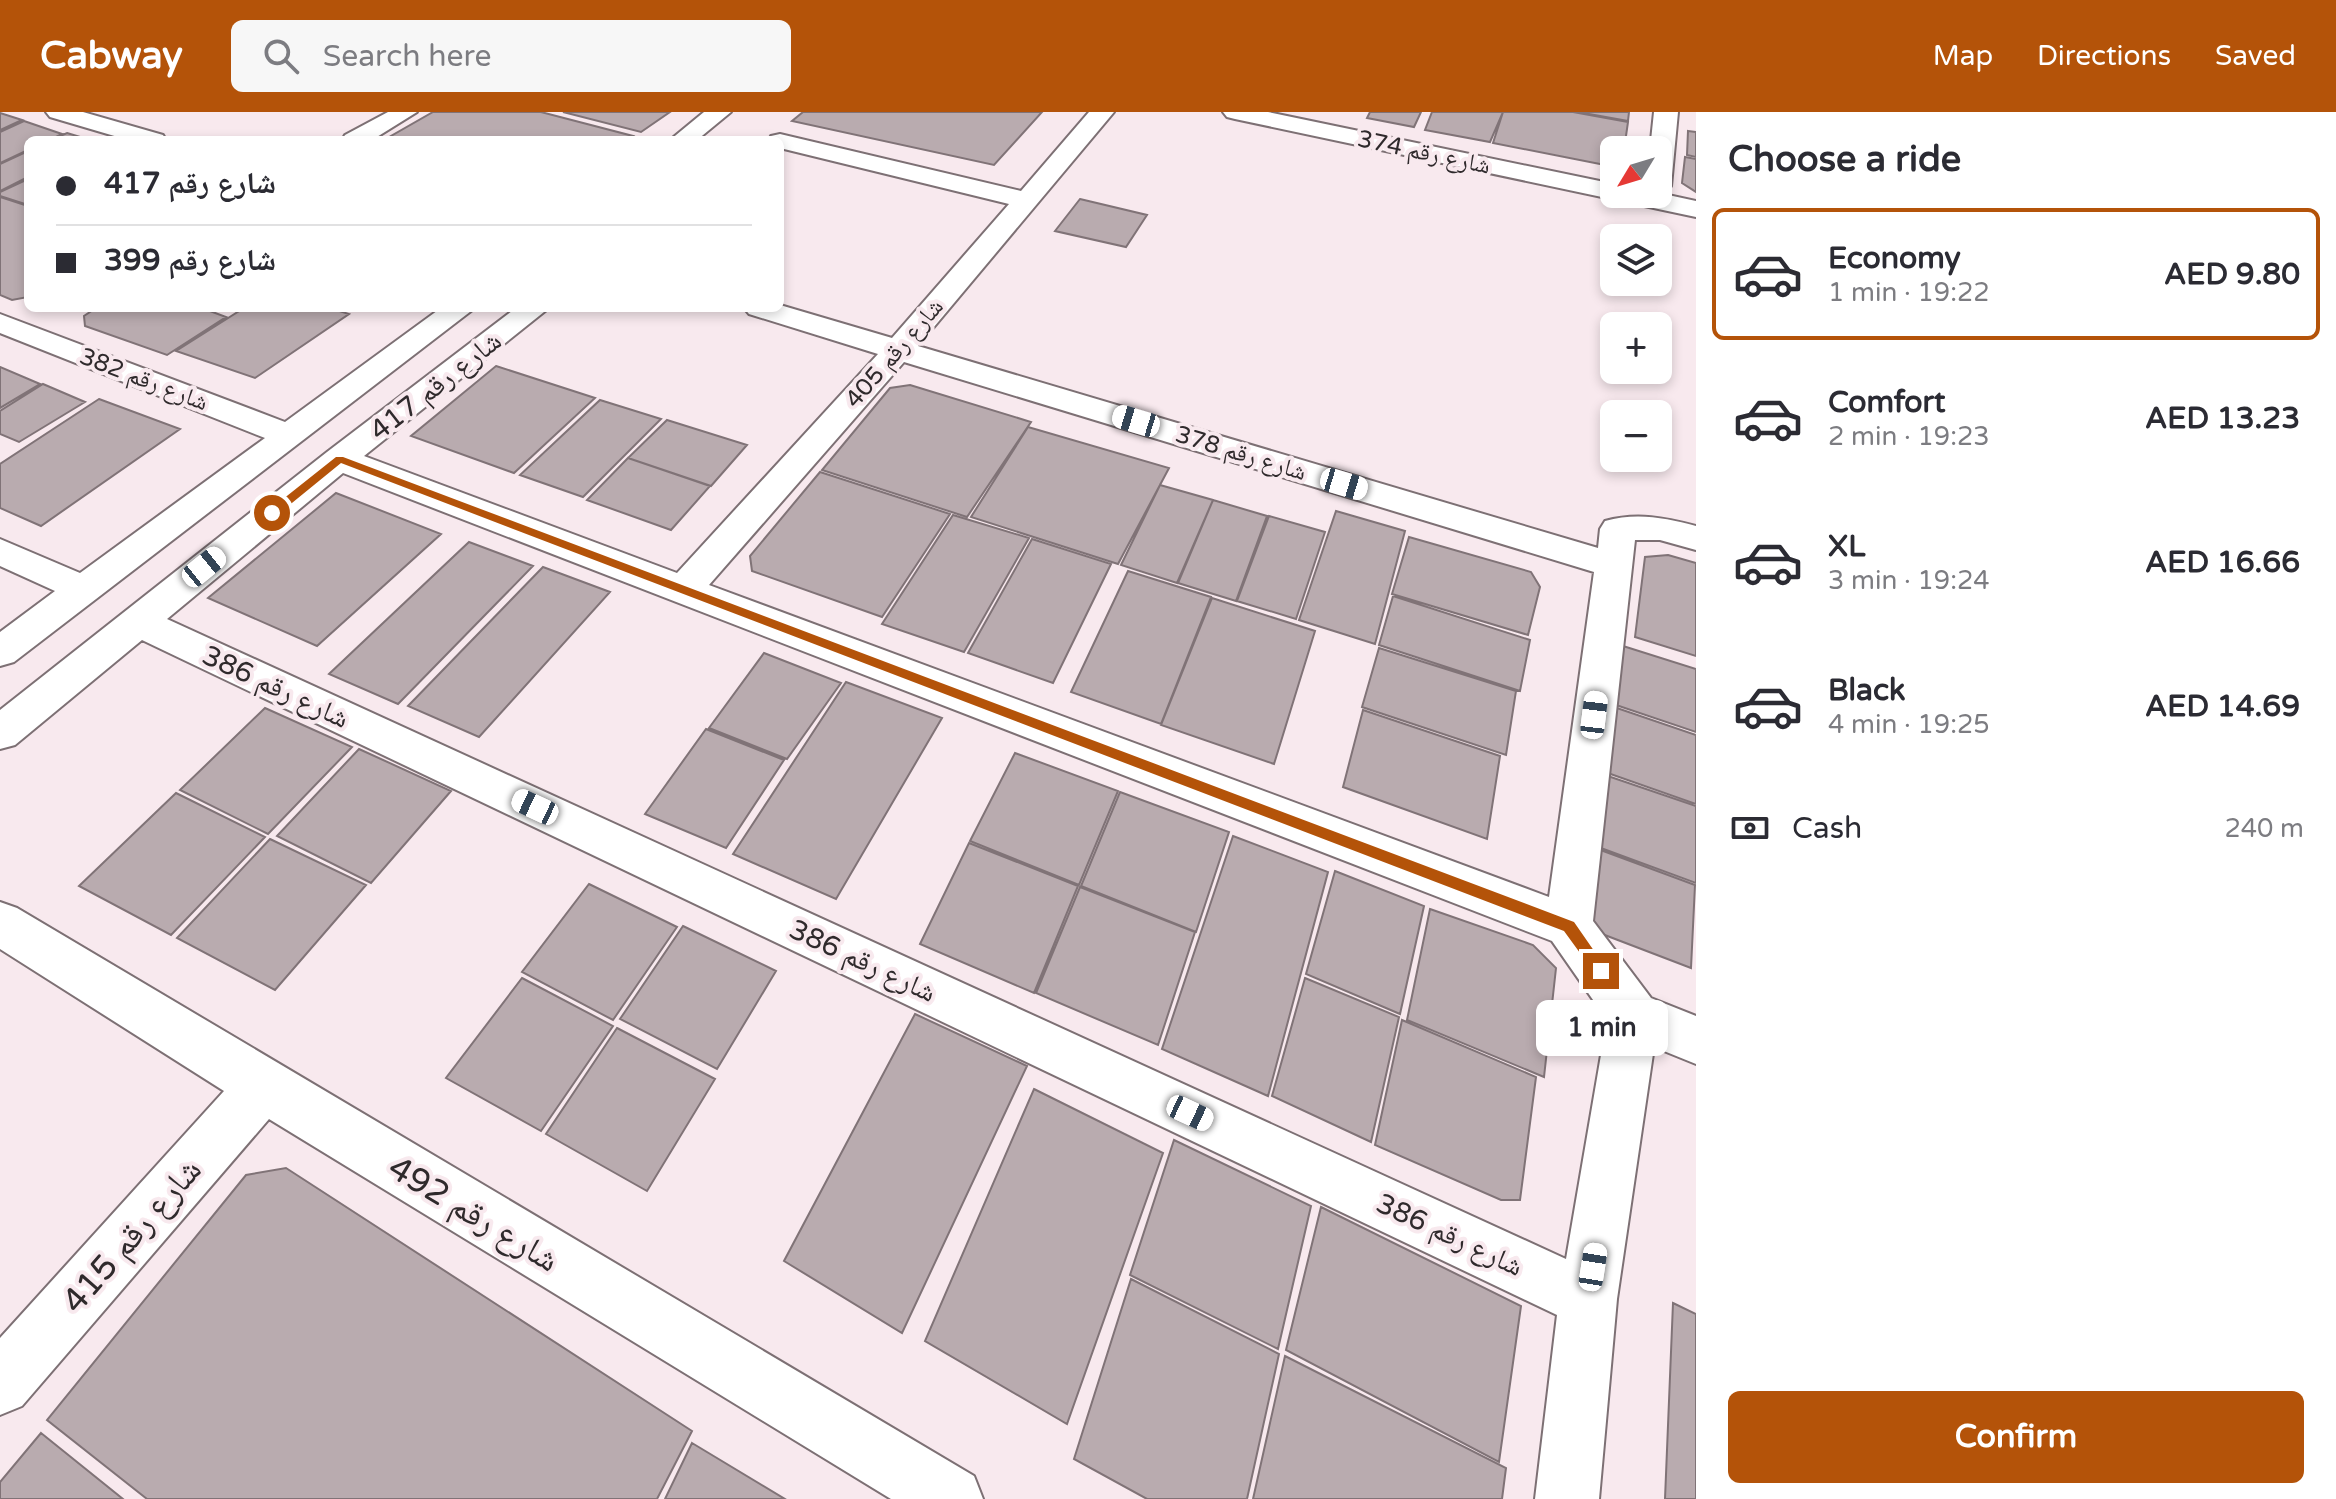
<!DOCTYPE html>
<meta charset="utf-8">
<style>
:root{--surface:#fff;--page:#f7f7f7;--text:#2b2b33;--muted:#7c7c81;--line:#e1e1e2;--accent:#b45309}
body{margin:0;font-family:"Varela Round","Noto Naskh Arabic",sans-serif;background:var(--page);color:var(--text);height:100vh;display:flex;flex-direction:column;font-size:30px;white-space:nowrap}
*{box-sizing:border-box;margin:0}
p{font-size:26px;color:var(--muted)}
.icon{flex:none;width:44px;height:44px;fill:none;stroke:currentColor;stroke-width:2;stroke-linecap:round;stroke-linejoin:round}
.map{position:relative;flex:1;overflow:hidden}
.details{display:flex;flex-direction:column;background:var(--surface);width:640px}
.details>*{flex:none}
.guide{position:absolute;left:24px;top:24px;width:760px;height:176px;border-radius:12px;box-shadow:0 4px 12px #0003;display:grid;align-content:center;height:176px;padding:0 32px;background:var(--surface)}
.needle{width:52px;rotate:232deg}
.fabs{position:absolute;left:1600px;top:24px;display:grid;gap:16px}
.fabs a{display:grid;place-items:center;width:72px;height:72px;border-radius:12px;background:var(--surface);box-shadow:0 4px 12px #0003;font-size:40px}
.end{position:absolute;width:36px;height:36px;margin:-18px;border:10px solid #b45309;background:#fff;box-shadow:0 0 0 4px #fff}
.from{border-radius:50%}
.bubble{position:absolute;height:56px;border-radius:12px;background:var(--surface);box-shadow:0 4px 12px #0003;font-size:26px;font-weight:700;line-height:56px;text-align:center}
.car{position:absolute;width:24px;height:48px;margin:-24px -12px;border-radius:10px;box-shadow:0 0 6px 2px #0007;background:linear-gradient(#fff 24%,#345 0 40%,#fff 0 76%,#345 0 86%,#fff 0)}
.guide b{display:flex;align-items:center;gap:28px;height:76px;font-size:30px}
.guide b+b{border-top:2px solid var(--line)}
.guide i{width:20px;height:20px;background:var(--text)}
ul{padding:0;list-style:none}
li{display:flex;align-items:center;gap:24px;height:132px;margin:0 16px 12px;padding:0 16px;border:4px solid transparent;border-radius:12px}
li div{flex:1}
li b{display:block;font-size:30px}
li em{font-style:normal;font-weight:700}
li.active{border-color:var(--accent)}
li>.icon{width:72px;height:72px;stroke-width:1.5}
h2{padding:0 32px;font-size:36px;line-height:96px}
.pay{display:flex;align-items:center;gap:20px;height:88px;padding:0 32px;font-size:30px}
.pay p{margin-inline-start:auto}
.button{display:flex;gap:16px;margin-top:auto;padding:16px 32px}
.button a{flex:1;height:92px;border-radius:12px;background:var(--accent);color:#fff;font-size:32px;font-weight:700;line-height:92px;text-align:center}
header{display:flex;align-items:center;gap:48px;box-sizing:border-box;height:112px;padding:0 40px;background:var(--accent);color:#fff}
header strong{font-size:38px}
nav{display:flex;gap:44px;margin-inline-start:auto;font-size:28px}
.search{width:560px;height:72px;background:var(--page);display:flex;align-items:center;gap:20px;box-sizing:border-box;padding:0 28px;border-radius:12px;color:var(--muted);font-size:30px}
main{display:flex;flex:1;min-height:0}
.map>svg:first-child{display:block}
.building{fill:#b9abaf;stroke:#807377;stroke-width:2}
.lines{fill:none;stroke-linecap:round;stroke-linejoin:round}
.street-casing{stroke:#7d7074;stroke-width:4}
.street{fill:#fff;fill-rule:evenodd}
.route{fill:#b45309}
.labels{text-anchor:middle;stroke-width:8;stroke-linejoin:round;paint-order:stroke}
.far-street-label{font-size:24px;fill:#2f2a2c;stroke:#f8e9ee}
.street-label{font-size:28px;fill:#2f2a2c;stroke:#f8e9ee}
.near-street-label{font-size:34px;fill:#2f2a2c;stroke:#f8e9ee}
</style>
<header>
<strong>Cabway</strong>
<div class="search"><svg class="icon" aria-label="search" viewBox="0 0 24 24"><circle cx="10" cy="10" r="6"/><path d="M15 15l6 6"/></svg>Search here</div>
<nav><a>Map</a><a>Directions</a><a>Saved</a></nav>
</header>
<main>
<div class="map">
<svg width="1696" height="1387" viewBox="0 0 1696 1387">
<rect width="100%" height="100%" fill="#f8e9ee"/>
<path class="building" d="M433 0H541L633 24 627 28H384Z
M563 0H670L641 20Z
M803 0H1042L994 53 792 9Z
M1370 0H1421L1414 15 1367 6Z
M1432 0H1503L1490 30 1425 18Z
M1503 0H1573L1628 10 1624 38H1614V54H1610L1493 31Z
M1578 0H1629L1628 9Z
M0 1 22 8 0 18Z
M24 9 62 22 50 28H28V38L0 51V20Z
M1688 19 1696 20V45L1687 43Z
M67 21 90 28H51Z
M28 39V65L0 79V52Z
M1685 45 1696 47V80L1682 71Z
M28 67V93L0 84V80Z
M0 85 28 94V185L12 188 0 183Z
M1080 87 1147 103 1126 135 1055 119Z
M96 196H202L226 205 167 243 85 214 84 204Z
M244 196H330L349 202 255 266 176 239Z
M496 254 595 286 514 361 411 324Z
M0 255 40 272 0 296Z
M43 272 85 290 19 330 0 322V299Z
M910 273 1031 310 967 405 822 358 890 276Z
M99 287 180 317 41 414 0 396V352Z
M600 288 661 307 583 385 520 363Z
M667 308 747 333 711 374 628 346Z
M1028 315 1169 356 1118 452 971 405Z
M628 346 710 374 671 418 587 388Z
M820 360 950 402 882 505 752 459 750 444Z
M1160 373 1213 388 1177 471 1121 453Z
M336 381 441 422 317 534 208 486Z
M1213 388 1267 404 1236 489 1178 471Z
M1336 399 1405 419 1375 532 1299 508Z
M953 403 1029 426 964 540 882 512Z
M1269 404 1325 420 1296 507 1237 489Z
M1409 425 1531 460 1540 475 1528 523 1392 482Z
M1032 427 1111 452 1053 571 968 541Z
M469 430 533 454 398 592 329 562Z
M1668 443 1696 451V544L1635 525 1645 445Z
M543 455 610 480 479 625 408 594Z
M1128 459 1211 485 1161 612 1071 580Z
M1393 484 1530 528 1520 579 1379 533Z
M1212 486 1315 519 1274 652 1161 613Z
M1623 534 1696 557V620L1616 593Z
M1379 536 1516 579 1506 643 1362 595Z
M764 541 841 571 787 647 709 616Z
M846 570 942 606 836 787 733 742Z
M1611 594 1696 623V692L1602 659Z
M265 596 352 635 268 722 180 678Z
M1363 598 1500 644 1487 727 1343 675Z
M706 617 784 648 726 736 645 702Z
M359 637 451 679 371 771 277 724Z
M1015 641 1118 679 1079 773 970 729Z
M1599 661 1696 694V771L1590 732Z
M1120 680 1229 720 1196 820 1081 774Z
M176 681 265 725 171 823 79 774Z
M1233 724 1328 760 1268 984 1162 937Z
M270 727 366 773 275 878 177 826Z
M969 731 1078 774 1034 881 920 832Z
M1587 733 1695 773 1691 856 1576 812Z
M1335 759 1424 794 1400 902 1306 862Z
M589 772 677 815 613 908 522 860Z
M1080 775 1195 820 1158 933 1036 881Z
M1430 797 1533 833 1556 856 1544 965 1407 908Z
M683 814 776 859 717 957 620 907Z
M522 866 613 914 541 1019 446 966Z
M1305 866 1399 905 1371 1030 1272 984Z
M915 902 1027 954 902 1221 784 1149Z
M1402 908 1536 965 1520 1088H1501L1375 1033Z
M617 916 715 967 647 1079 546 1022Z
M1034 977 1163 1041 1067 1312 925 1229Z
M1174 1028 1311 1094 1278 1237 1130 1163Z
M286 1056 692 1319 657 1387H147L47 1308 246 1063Z
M1321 1095 1521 1194 1499 1350 1286 1238Z
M1131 1167 1279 1242 1247 1387H1147L1074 1347Z
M1673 1191 1696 1202V1387H1665Z
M1285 1244 1506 1356 1502 1387H1253Z
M41 1321 123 1387H0V1370Z
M692 1331 785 1387H665Z"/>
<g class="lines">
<defs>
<path id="street" d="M46 0H83L163 23 166 28H128L50 5Z
M388 0H417L372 28H342L345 23Z
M704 0H731L697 28H670Z
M1089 0H1114L918 234 1598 436 1600 417 1605 409C1637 400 1666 406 1696 414V438L1660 428H1635L1593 809 1651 886 1696 904V952L1654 935 1617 1187 1599 1387H1535L1557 1203 142 528 15 633 0 637V598L327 340 516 196H549L364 344 677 461 878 242 749 202 744 196H780V193L892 226 1009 92 780 36V28H769L771 24 780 22 1021 79ZM904 250 1594 460 1549 785 709 473ZM343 361 1552 829 1607 908 1566 1147 167 507Z
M1223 0H1268L1614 72V82H1658V38H1650L1654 0H1678L1671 74 1667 79 1659 81 1696 89V105L1235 7 1227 5Z
M441 196H475L14 550 0 554V520L55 479 0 454V427L80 461 265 326 0 221V202L285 310Z
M0 790 17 796 974 1364 983 1387H891L269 1007 22 1294 0 1303V1226L224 979 0 837Z"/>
</defs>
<use href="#street" class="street-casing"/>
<use href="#street" class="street"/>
</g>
<path class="route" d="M336 345H343L1574 810 1608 859 1606 863H1596L1564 819 341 351 276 404H268V399Z"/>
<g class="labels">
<g class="far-street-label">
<text transform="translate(1424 40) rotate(12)" y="8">شارع رقم 374</text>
<text transform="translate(894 241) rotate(-49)" y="8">شارع رقم 405</text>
<text transform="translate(144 267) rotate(21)" y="8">شارع رقم 382</text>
<text transform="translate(1241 341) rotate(17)" y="8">شارع رقم 378</text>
</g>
<g class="street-label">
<text transform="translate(435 273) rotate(-38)" y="10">شارع رقم 417</text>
<text transform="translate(276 574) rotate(25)" y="10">شارع رقم 386</text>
<text transform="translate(863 848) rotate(25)" y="10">شارع رقم 386</text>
<text transform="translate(1450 1122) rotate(25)" y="10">شارع رقم 386</text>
</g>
<g class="near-street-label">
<text transform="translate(474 1101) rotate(31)" y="12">شارع رقم 492</text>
<text transform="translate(131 1123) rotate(-49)" y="12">شارع رقم 415</text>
</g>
</g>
</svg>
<div class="fabs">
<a><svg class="needle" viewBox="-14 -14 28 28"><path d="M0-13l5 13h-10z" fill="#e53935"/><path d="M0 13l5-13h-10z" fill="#7c7c81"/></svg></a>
<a><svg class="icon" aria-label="layers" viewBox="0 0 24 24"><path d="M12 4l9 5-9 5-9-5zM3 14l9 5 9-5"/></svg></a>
<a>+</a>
<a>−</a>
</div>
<i class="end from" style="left:272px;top:401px"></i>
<i class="end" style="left:1601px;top:859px"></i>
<div class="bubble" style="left:1536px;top:888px;width:132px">1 min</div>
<i class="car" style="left:1136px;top:309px;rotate:287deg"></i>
<i class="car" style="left:1344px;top:372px;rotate:107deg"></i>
<i class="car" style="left:204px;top:455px;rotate:51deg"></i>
<i class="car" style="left:1594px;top:603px;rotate:7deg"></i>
<i class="car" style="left:535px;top:695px;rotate:295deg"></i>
<i class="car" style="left:1190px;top:1001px;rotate:115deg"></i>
<i class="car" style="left:1593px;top:1155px;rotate:9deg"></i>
<div class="guide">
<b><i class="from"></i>شارع رقم 417</b>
<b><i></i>شارع رقم 399</b>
</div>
</div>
<section class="details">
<h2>Choose a ride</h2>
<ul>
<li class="active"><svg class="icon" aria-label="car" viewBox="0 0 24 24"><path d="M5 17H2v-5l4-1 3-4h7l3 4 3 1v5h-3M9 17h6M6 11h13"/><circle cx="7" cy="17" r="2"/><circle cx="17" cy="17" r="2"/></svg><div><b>Economy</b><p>1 min · 19:22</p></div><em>AED 9.80</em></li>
<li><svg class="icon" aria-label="car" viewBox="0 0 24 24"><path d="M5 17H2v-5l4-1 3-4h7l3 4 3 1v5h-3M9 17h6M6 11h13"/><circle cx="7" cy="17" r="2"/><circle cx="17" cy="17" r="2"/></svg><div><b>Comfort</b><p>2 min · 19:23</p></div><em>AED 13.23</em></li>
<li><svg class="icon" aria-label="car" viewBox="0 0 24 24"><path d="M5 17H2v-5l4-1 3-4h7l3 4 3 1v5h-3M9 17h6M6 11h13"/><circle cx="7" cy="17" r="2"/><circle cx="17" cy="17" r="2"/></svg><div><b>XL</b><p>3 min · 19:24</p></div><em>AED 16.66</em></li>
<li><svg class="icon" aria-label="car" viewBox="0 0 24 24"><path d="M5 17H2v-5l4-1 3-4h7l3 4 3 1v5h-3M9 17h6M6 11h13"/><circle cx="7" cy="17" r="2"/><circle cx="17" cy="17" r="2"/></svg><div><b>Black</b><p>4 min · 19:25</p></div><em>AED 14.69</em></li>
</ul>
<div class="pay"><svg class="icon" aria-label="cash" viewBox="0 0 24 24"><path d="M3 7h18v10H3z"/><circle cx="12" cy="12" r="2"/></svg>Cash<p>240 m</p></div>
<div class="button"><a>Confirm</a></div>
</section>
</main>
